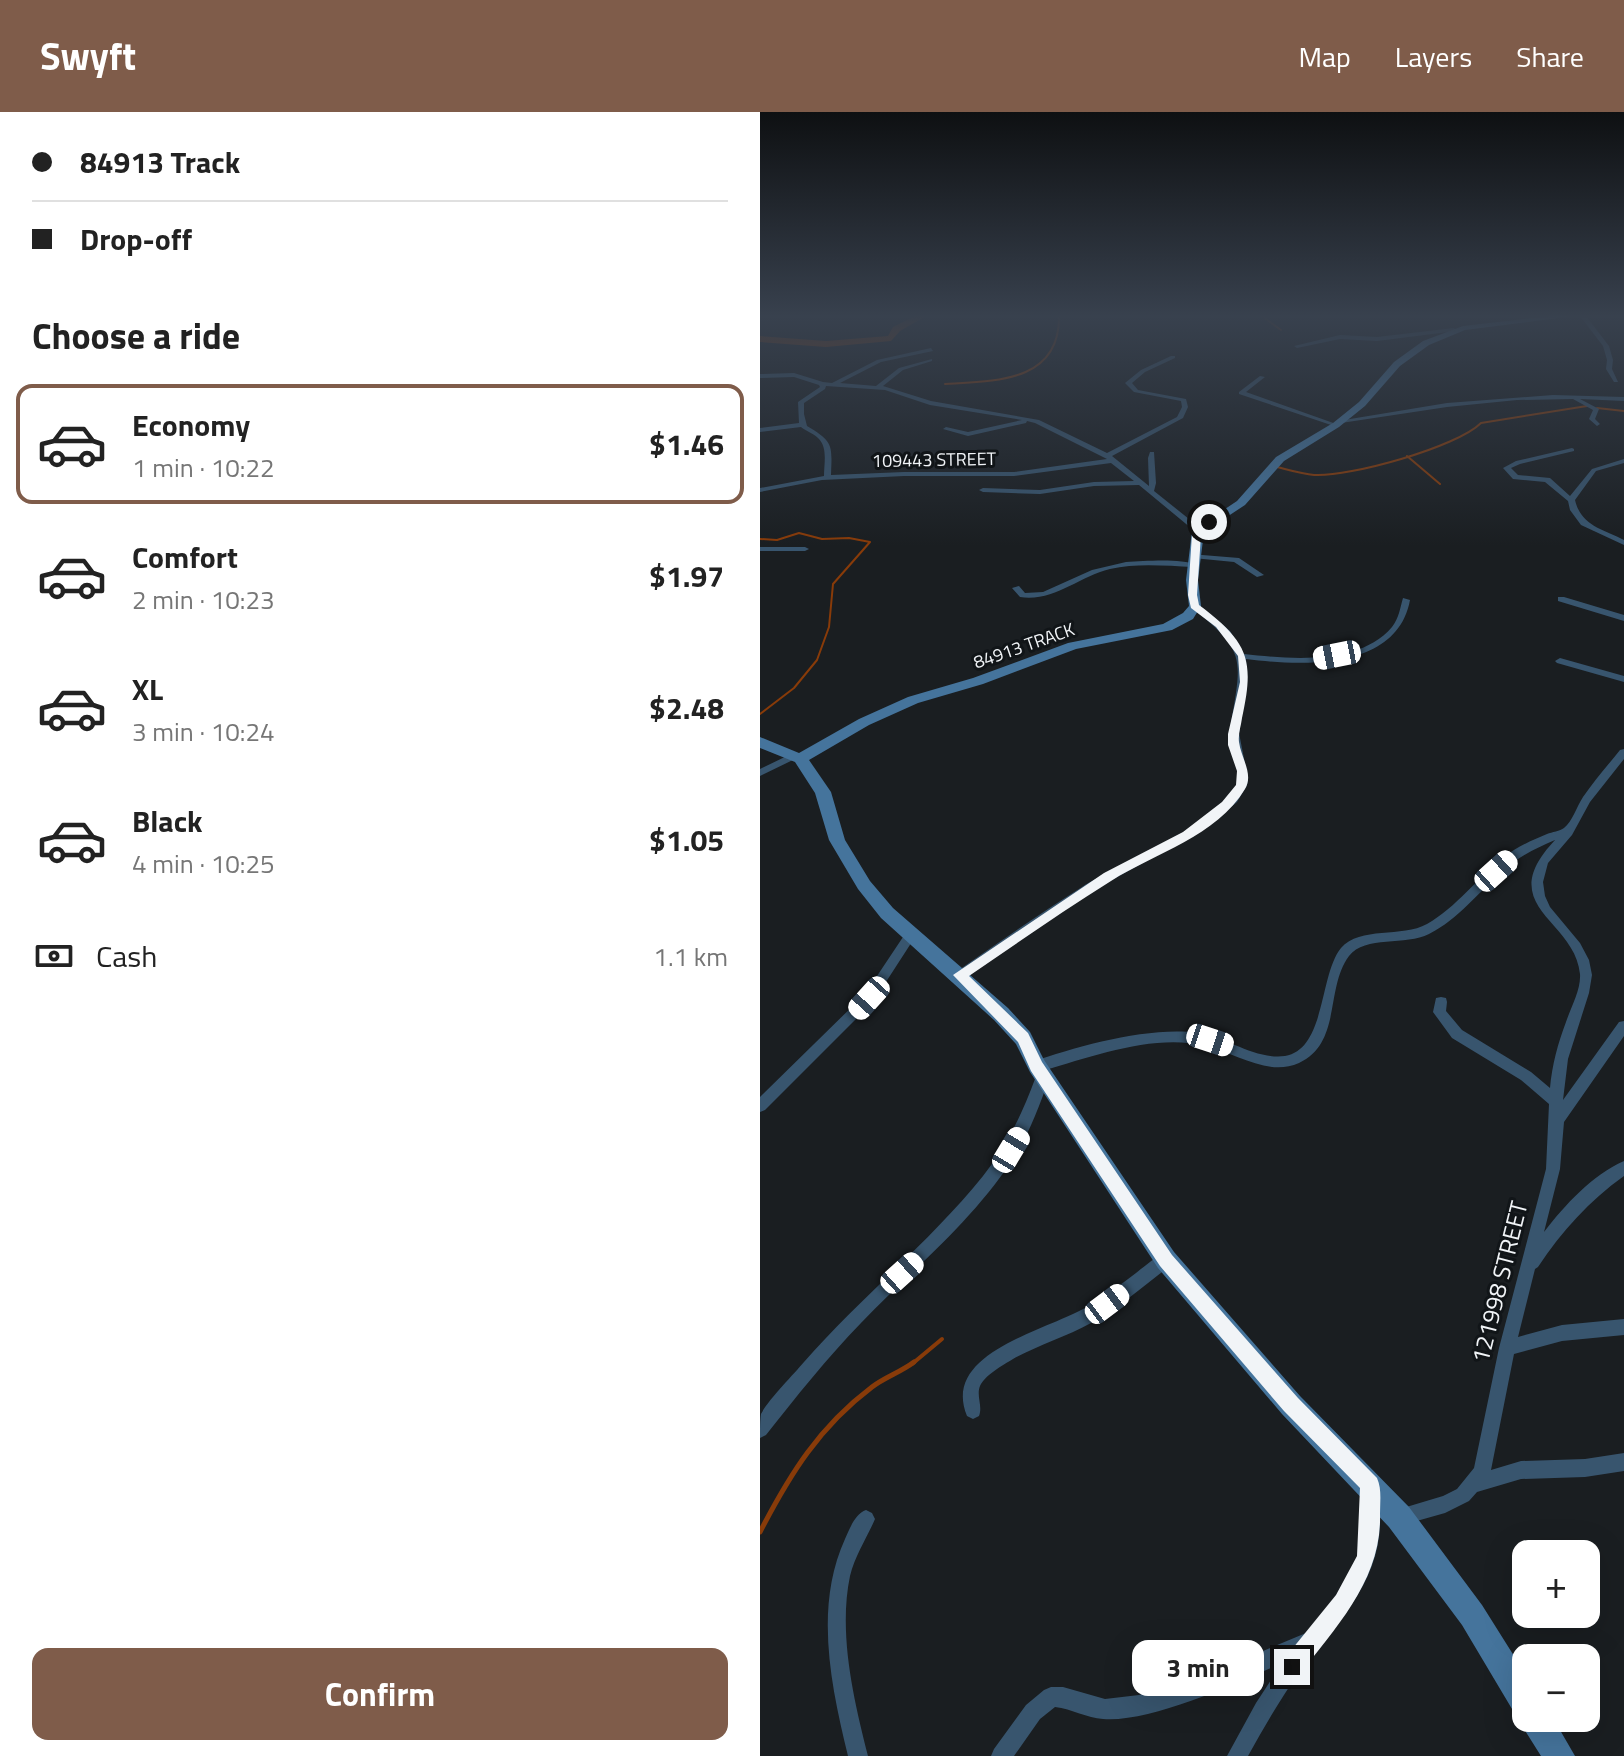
<!DOCTYPE html>
<meta charset="utf-8">
<style>
:root{--surface:#fff;--page:#f2f2f2;--text:#222;--muted:#767676;--line:#e0e0e0;--accent:#7f5c4a}
body{margin:0;font-family:"Titillium Web",sans-serif;background:var(--page);color:var(--text);height:100vh;display:flex;flex-direction:column;font-size:30px;white-space:nowrap}
*{box-sizing:border-box;margin:0}
p{font-size:26px;color:var(--muted)}
.icon{flex:none;width:44px;height:44px;fill:none;stroke:currentColor;stroke-width:2;stroke-linecap:round;stroke-linejoin:round}
.map{position:relative;flex:1;overflow:hidden}
.sheet{display:flex;flex-direction:column;background:var(--surface);width:760px}
.sheet>*{flex:none}
.guide{display:grid;align-content:center;height:176px;padding:0 32px;background:var(--surface)}
.fabs{position:absolute;left:752px;top:1428px;display:grid;gap:16px}
.fabs a{display:grid;place-items:center;width:88px;height:88px;border-radius:16px;background:var(--surface);box-shadow:0 8px 32px #0002;font-size:40px}
.end{position:absolute;width:36px;height:36px;margin:-18px;border:10px solid #f1f4f7;background:#111;box-shadow:0 0 0 4px #111}
.from{border-radius:50%}
.bubble{position:absolute;height:56px;border-radius:16px;background:var(--surface);box-shadow:0 8px 32px #0002;font-size:26px;font-weight:700;line-height:56px;text-align:center}
.car{position:absolute;width:24px;height:48px;margin:-24px -12px;border-radius:10px;box-shadow:0 0 6px 2px #0007;background:linear-gradient(#fff 24%,#345 0 40%,#fff 0 76%,#345 0 86%,#fff 0)}
.guide b{display:flex;align-items:center;gap:28px;height:76px;font-size:30px}
.guide b+b{border-top:2px solid var(--line)}
.guide i{width:20px;height:20px;background:var(--text)}
ul{padding:0;list-style:none}
li{display:flex;align-items:center;gap:24px;height:120px;margin:0 16px 12px;padding:0 16px;border:4px solid transparent;border-radius:16px}
li div{flex:1}
li b{display:block;font-size:30px}
li em{font-style:normal;font-weight:700}
li.on{border-color:var(--accent)}
li>.icon{width:72px;height:72px;stroke-width:1.5}
h2{padding:0 32px;font-size:36px;line-height:96px}
.pay{display:flex;align-items:center;gap:20px;height:88px;padding:0 32px;font-size:30px}
.pay p{margin-inline-start:auto}
.button{display:flex;gap:16px;margin-top:auto;padding:16px 32px}
.button a{flex:1;height:92px;border-radius:16px;background:var(--accent);color:#fff;font-size:32px;font-weight:700;line-height:92px;text-align:center}
header{display:flex;align-items:center;gap:48px;box-sizing:border-box;height:112px;padding:0 40px;background:var(--accent);color:#fff}
header strong{font-size:38px}
nav{display:flex;gap:44px;margin-inline-start:auto;font-size:28px}
main{display:flex;flex:1;min-height:0}
.map>svg:first-child{display:block}
.lines{fill:none;stroke-linecap:round;stroke-linejoin:round}
.stream-far2{stroke:#883b09;stroke-width:2}
.stream-far1{stroke:#883b09;stroke-width:4}
.stream{stroke:#883b09;stroke-width:5}
.river{fill:#883b09;fill-rule:evenodd}
.street{fill:#38556e;fill-rule:evenodd}
.secondary{fill:#45749c;fill-rule:evenodd}
.route{fill:#f1f4f7}
.labels{text-anchor:middle;stroke-width:6;stroke-linejoin:round;paint-order:stroke}
.far-street-label{font-size:18px;fill:#f1f4f7;stroke:#111518}
.near-street-label{font-size:24px;fill:#f1f4f7;stroke:#111518}
</style>
<header>
<strong>Swyft</strong>
<nav><a>Map</a><a>Layers</a><a>Share</a></nav>
</header>
<main>
<section class="sheet">
<div class="guide">
<b><i class="from"></i>84913 Track</b>
<b><i></i>Drop-off</b>
</div>
<h2>Choose a ride</h2>
<ul>
<li class="on"><svg class="icon" aria-label="car" viewBox="0 0 24 24"><path d="M5 17H2v-5l4-1 3-4h7l3 4 3 1v5h-3M9 17h6M6 11h13"/><circle cx="7" cy="17" r="2"/><circle cx="17" cy="17" r="2"/></svg><div><b>Economy</b><p>1 min · 10:22</p></div><em>$1.46</em></li>
<li><svg class="icon" aria-label="car" viewBox="0 0 24 24"><path d="M5 17H2v-5l4-1 3-4h7l3 4 3 1v5h-3M9 17h6M6 11h13"/><circle cx="7" cy="17" r="2"/><circle cx="17" cy="17" r="2"/></svg><div><b>Comfort</b><p>2 min · 10:23</p></div><em>$1.97</em></li>
<li><svg class="icon" aria-label="car" viewBox="0 0 24 24"><path d="M5 17H2v-5l4-1 3-4h7l3 4 3 1v5h-3M9 17h6M6 11h13"/><circle cx="7" cy="17" r="2"/><circle cx="17" cy="17" r="2"/></svg><div><b>XL</b><p>3 min · 10:24</p></div><em>$2.48</em></li>
<li><svg class="icon" aria-label="car" viewBox="0 0 24 24"><path d="M5 17H2v-5l4-1 3-4h7l3 4 3 1v5h-3M9 17h6M6 11h13"/><circle cx="7" cy="17" r="2"/><circle cx="17" cy="17" r="2"/></svg><div><b>Black</b><p>4 min · 10:25</p></div><em>$1.05</em></li>
</ul>
<div class="pay"><svg class="icon" aria-label="cash" viewBox="0 0 24 24"><path d="M3 7h18v10H3z"/><circle cx="12" cy="12" r="2"/></svg>Cash<p>1.1 km</p></div>
<div class="button"><a>Confirm</a></div>
</section>
<div class="map">
<svg width="864" height="1644" viewBox="0 0 864 1644">
<rect width="100%" height="100%" fill="#1a1e21"/>
<g class="lines">
<path class="stream-far2" d="M502 204 521 218
M185 272C236 269 300 270 299 204
M837 296 864 299
M647 344 680 372
M517 355C529 358 542 362 554 363 590 365 697 335 721 311L827 294
M0 427 17 428 39 421 62 427 89 426 110 430 73 472 69 515 57 548 34 576 0 602"/>
<path class="stream-far1" d="M152 1252 182 1227"/>
<path class="stream" d="M0 1420C30 1362 59 1315 112 1275 125 1265 141 1260 154 1250"/>
<path class="river" d="M155 204H166L140 219 131 229 66 235 0 230V224L66 229 128 224 133 215Z"/>
<path class="street" d="M820 204H826L849 234 853 248 852 257 858 270H854L846 257 847 248 843 234Z
M694 216 696 219 617 229 580 227 537 236 534 234 580 223 617 225Z
M171 236 173 239 121 250 80 271 116 274 139 256 172 247V249L143 258 123 274 171 289 279 308 347 341 417 305 422 295 421 289 374 280 365 271 381 258 411 244H415V246L385 260 372 271 378 278 426 287 428 295 423 306 352 344 389 374 388 346 390 340H394L396 371 394 379 444 419 437 421 379 373 334 374 280 382 223 380 219 378 223 376 280 378 334 370 374 369 351 351 254 364H144L62 368 0 380V376L64 364C64 351 68 335 58 326 53 321 46 319 41 315L0 320V316L39 311 38 290 60 275 59 273 34 265 0 266V262L34 261 63 270 72 271 117 248ZM66 274 125 278 170 293 262 308 208 320 186 315 183 317 208 324 266 311 267 309 275 311 347 347 254 360H144L71 363C72 333 74 330 47 314L44 302V291L65 277Z
M500 264 505 265 486 280 579 313 574 314 479 282V280Z
M793 283 864 285V289L820 287 839 297 835 307 840 312 837 314 829 307 833 298 813 287 757 288 687 295 581 311 578 309 687 291Z
M812 336 814 337V339L760 352 751 356 758 363 790 366 810 384 832 357 864 347V351L836 359 815 388C821 414 843 417 864 428V433L821 413 810 398 808 389 785 370 753 367 743 356 756 349Z
M0 435H45L49 437 45 439H0Z
M430 442 479 446 504 463 497 465 474 450 433 446 429 444Z
M366 450C386 449 420 446 437 453L433 455C406 454 377 451 350 457 318 465 294 490 260 485L252 476 259 474 265 481 283 480 332 458Z
M798 485H804L864 503V509L798 489Z
M643 486 650 488C637 559 541 554 486 547L487 573 479 621 488 667 487 673 477 690 446 716 332 779 204 866H196L194 863 196 860C238 831 279 802 322 775 357 753 467 709 477 671 482 653 467 631 471 611 482 546 486 539 432 496V492H438L470 519 484 542C529 547 599 554 632 515 639 506 640 496 643 486Z
M800 546 864 564V570L797 551 795 549Z
M864 637V647L830 690 812 723 788 751 783 770 785 784 790 795 820 831 829 848 832 863 829 881 808 947 803 988 859 910 864 909V924L804 1010 800 1057 784 1120C805 1093 832 1063 864 1049V1064C829 1089 802 1119 778 1155L775 1157 758 1225 802 1213 864 1207V1223L802 1229 754 1242 731 1358 761 1349 825 1347 864 1341V1359L825 1365 761 1367 717 1380 709 1389 685 1401 639 1414 633 1411 630 1405 633 1399 683 1384 697 1377 714 1356 739 1236 786 1057 789 992 761 968 692 926 673 900 676 886 681 885 686 886 687 890 686 899 702 918 771 960 790 976C792 953 798 931 806 910 811 895 821 878 820 862 815 807 732 795 795 728 776 736 758 745 743 759 718 780 699 807 669 822 646 834 605 823 589 844 565 876 582 931 539 951 508 965 476 941 446 934 396 921 333 944 285 958L289 967C280 992 271 1017 257 1040 217 1106 154 1156 101 1211 67 1246 36 1285 6 1323L0 1326C0 1318 0 1308 1 1302 8 1288 34 1262 44 1250 101 1185 169 1131 223 1064 247 1034 262 1002 275 967L270 954 272 950C318 934 390 914 438 921 467 925 495 948 525 944 566 937 559 863 581 836 600 814 642 826 667 812 697 795 717 766 744 745 757 735 772 728 787 722 792 720 800 719 804 716 812 710 817 694 823 685 834 669 848 653 860 638Z
M33 641 38 644 37 646 0 664V657Z
M151 817 155 819 157 822 113 890 5 998 0 1000V985L105 882 147 819Z
M406 1140 411 1143 414 1148 411 1153C385 1173 360 1195 331 1211 306 1225 278 1233 253 1247 243 1253 225 1263 220 1274 216 1284 223 1294 219 1304L213 1307 207 1304C180 1239 291 1218 330 1193 346 1184 361 1172 376 1161 385 1154 395 1145 406 1140Z
M610 1370 616 1373C621 1384 620 1397 620 1409 620 1472 575 1512 540 1559 521 1586 504 1615 488 1644H467L496 1591 522 1551C478 1571 390 1611 343 1607 327 1606 312 1597 295 1595L280 1607 254 1644H231L234 1637 266 1593 284 1578 291 1575H303L345 1587 379 1583 455 1559 546 1521 577 1483 597 1447 601 1422V1379L604 1373Z
M106 1398 112 1401 115 1407C107 1426 95 1443 90 1464 78 1522 94 1588 108 1644H88C71 1574 54 1495 85 1427 90 1416 95 1402 106 1398Z"/>
<path class="secondary" d="M790 204H814L705 218 669 233 640 254 605 294 579 315 524 349 485 393 444 420 438 468 441 494 433 507 412 518 316 537 223 572 158 591 109 613 49 648 71 680 85 728 110 769 133 796 248 896 270 920 284 948 414 1140 540 1284 649 1395 722 1493 766 1563V1606H793L815 1644H781L764 1617 761 1604 755 1602 702 1513 629 1415 522 1302 398 1156 270 960 256 932 234 908 121 806 98 777 69 728 55 681 35 650 0 636V625L39 641 99 607 148 585 213 566 308 531 403 512 423 501 429 494 426 468 432 419 477 389 516 345 573 311 599 290 634 250 663 229 703 214Z"/>
</g>
<linearGradient id="sky" x2="0" y2="1"><stop stop-color="#0e1012"/><stop offset="0.47" stop-color="#38414e"/><stop offset="1" stop-color="#38414e" stop-opacity="0"/></linearGradient>
<rect width="864" height="434" fill="url(#sky)"/>
<path class="route" d="M446 408 453 410 441 423 437 483 439 493C488 530 495 547 482 606 481 614 478 622 479 630 481 646 494 662 485 677 457 724 395 741 351 769 303 799 256 832 209 864L268 921 282 950 412 1143 538 1286 617 1366C622 1377 620 1390 620 1402 622 1467 577 1514 539 1563L532 1566 524 1563 521 1555 524 1547 576 1483 597 1444 600 1376 524 1299 400 1154 271 959 258 930 193 863 344 761 423 720 462 690 476 673 477 659 468 633V622L480 570 478 544 456 515 431 496 428 483 432 422Z"/>
<g class="labels">
<g class="far-street-label">
<text transform="translate(174 348) rotate(-1)" y="6">109443 STREET</text>
<text transform="translate(264 534) rotate(-19)" y="6">84913 TRACK</text>
</g>
<g class="near-street-label">
<text transform="translate(740 1170) rotate(-76)" y="8">121998 STREET</text>
</g>
</g>
</svg>
<div class="fabs">
<a>+</a>
<a>−</a>
</div>
<i class="end from" style="left:449px;top:410px"></i>
<i class="end" style="left:532px;top:1555px"></i>
<div class="bubble" style="left:372px;top:1528px;width:132px">3 min</div>
<i class="car" style="left:577px;top:543px;rotate:259deg"></i>
<i class="car" style="left:736px;top:759px;rotate:48deg"></i>
<i class="car" style="left:109px;top:886px;rotate:222deg"></i>
<i class="car" style="left:450px;top:928px;rotate:108deg"></i>
<i class="car" style="left:251px;top:1038px;rotate:31deg"></i>
<i class="car" style="left:142px;top:1161px;rotate:48deg"></i>
<i class="car" style="left:347px;top:1192px;rotate:53deg"></i>
</div>
</main>
